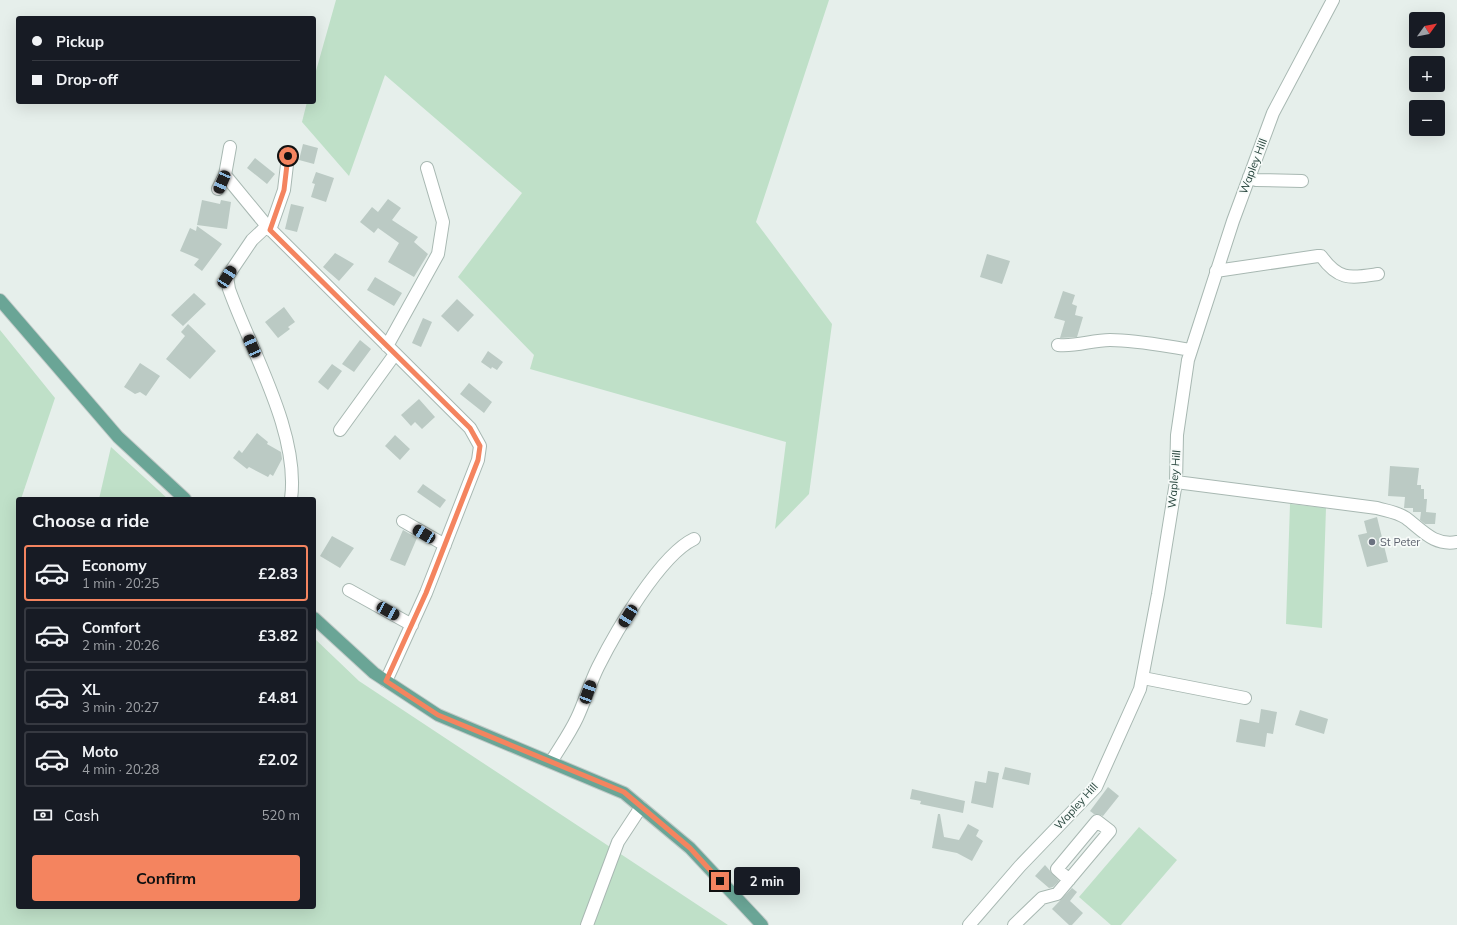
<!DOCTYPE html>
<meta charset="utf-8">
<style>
:root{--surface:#171b24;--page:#242831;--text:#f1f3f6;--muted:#9ea1a6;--line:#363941;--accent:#f4845f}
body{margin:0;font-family:Mulish,sans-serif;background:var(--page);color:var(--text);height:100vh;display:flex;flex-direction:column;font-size:15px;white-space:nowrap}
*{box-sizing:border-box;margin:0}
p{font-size:13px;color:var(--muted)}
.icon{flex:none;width:22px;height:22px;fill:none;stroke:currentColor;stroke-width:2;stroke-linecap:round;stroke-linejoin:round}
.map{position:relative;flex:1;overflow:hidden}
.sheet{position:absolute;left:16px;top:497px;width:300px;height:412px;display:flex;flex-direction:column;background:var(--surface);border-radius:4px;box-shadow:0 4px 16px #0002}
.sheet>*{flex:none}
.hud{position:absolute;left:16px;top:16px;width:300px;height:88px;border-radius:4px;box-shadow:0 4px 16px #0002;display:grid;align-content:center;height:88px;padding:0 16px;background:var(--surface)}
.needle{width:26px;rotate:57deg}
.buttons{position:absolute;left:1409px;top:12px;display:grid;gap:8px}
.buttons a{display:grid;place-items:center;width:36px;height:36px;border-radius:4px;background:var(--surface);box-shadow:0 4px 16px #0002;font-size:20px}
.end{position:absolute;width:18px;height:18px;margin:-9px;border:5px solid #f4845f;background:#111;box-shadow:0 0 0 2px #111}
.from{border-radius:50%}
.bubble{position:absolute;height:28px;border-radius:4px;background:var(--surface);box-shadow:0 4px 16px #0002;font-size:13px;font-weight:700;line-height:28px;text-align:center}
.car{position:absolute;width:12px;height:24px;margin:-12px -6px;border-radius:5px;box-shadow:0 0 3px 1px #0007;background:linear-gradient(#222 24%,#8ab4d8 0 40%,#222 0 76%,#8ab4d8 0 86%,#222 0)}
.hud b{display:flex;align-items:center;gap:14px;height:38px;font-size:15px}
.hud b+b{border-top:1px solid var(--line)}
.hud i{width:10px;height:10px;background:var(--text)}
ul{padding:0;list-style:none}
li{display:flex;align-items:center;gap:12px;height:56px;margin:0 8px 6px;padding:0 8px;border:2px solid var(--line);border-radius:4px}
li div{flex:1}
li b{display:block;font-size:15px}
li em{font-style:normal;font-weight:700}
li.on{border-color:var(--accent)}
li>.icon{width:36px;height:36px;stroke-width:1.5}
h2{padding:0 16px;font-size:18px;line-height:48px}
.pay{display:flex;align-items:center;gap:10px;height:44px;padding:0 16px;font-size:15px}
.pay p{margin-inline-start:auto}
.action{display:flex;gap:8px;margin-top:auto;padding:8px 16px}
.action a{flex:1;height:46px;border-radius:4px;background:var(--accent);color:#111;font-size:16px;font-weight:700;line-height:46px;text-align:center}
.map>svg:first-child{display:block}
.green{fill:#bfe0c8}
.building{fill:#bbcac4}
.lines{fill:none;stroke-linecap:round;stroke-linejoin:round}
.minor-casing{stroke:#a8b8b2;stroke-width:14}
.major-casing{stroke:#c2cac8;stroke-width:14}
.minor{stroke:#fff;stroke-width:12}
.major{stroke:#6aa596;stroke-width:12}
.route{stroke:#f4845f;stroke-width:5}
.worship-dot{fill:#6b7280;stroke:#f7fbf9;stroke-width:1.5}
.labels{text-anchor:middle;stroke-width:3.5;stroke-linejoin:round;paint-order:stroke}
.street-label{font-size:11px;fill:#24423a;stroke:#f7fbf9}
.worship-label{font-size:11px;fill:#5b616d;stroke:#f7fbf9;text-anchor:start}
</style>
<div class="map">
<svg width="1457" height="925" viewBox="0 0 1457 925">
<rect width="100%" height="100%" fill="#e6efeb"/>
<path class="green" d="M336 0H829L756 222 832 324 809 494 775 529 786 442 530 369 534 355 458 277 522 193 385 75 349 176 302 122 307 102H314V78Z
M0 330 55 398 21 499H18L17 511 18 907H314V638L359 681 728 925H0Z
M111 447 168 499H99Z
M1290 504 1326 508 1322 628 1286 624Z
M1139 827 1177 860 1121 925H1111L1079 897Z"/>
<path class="building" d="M303 144 318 148 314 164 299 160Z
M255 158 275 174 267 184 247 168Z
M316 172 334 178 326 202 311 197 315 184 312 183Z
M388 199 401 208 392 220 418 237 414 242 428 254 414 277 388 262 399 243 378 228 374 233 360 222 372 207 378 212Z
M202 200 220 204 221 200 231 202 227 229 197 225Z
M291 204 304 207 297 232 285 229Z
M197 226 222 244 202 271 194 265 199 259 180 251 190 228 196 231Z
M335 253 354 264 339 281 323 267Z
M987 254 1010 261 1002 284 980 277Z
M375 277 402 293 394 306 367 290Z
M1063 291 1075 295 1072 304 1077 306 1075 315 1083 317 1077 337 1060 338 1065 321 1054 318Z
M194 293 206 304 183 326 171 315Z
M457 299 474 315 458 332 441 316Z
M284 307 295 322 288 327 290 329 278 338 265 322Z
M423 318 432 322 421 347 412 343Z
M188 324 216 351 190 379 166 359 185 336 181 332Z
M360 340 371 349 354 372 342 364Z
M488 351 503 362 497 370 492 367 491 369 481 362Z
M140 363 160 376 146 396 140 392 135 394 124 387Z
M332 364 342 371 328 390 318 382Z
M469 383 492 402 484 413 460 394Z
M419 399 435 417 422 429 415 422 411 426 401 415Z
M257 433 268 442 267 444 281 452 282 459 273 476 270 474 268 477 249 467 247 469 233 458 239 450 242 453Z
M395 435 410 449 400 460 385 446Z
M1390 466 1419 468 1417 485H1421V489H1424V499H1427L1426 512 1436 513 1435 524H1425L1420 520 1421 512H1413V508H1404L1405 497 1388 496Z
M423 484 446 500 440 508 417 492Z
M1377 517 1388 562 1367 567 1358 535 1367 533 1364 521Z
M403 530 417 538 405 566 390 560Z
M332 536 354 548 340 568 320 556Z
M1261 709 1277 712 1273 734 1267 733 1265 747 1236 742 1240 719 1259 723Z
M1300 710 1328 719 1324 734 1295 725Z
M1005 767 1031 773 1029 785 1002 779Z
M988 771 999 773 993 808 971 803 975 781 986 783Z
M1108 787 1119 796 1103 816 1098 814H1094L1090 811Z
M912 789 965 801 963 813 920 804 921 801 910 799Z
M938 814H940L944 837 959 840 968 824 979 830 976 836 983 841 972 861 957 853 932 848Z
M1045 865 1059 881 1053 887 1049 888 1035 876Z
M1072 888 1077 892 1070 901 1083 913 1072 925H1069L1052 909Z"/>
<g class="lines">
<defs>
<path id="minor" d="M225 175 267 226 470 428 480 446 478 460 426 593 386 681
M1249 177 1256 180 1302 181
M218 189 225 175 230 147
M267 226 252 240 227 277 229 289C251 351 300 433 291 499
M270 230 284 190 288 156
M1216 271 1318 256H1321C1339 281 1350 278 1378 274
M1058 345C1076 347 1092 340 1110 340 1138 340 1164 346 1191 350
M387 346 438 254 443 222 427 168
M340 430 395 354
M1176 482 1377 508C1387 511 1397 512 1406 518 1423 531 1434 546 1457 542
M403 521 445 545
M349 590 412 625
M1143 678 1245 698
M551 762C560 747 570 733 577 718 585 701 590 683 598 667 615 633 660 555 694 539
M587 925 618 842 641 807
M969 925 1020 866 1096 787 1140 689 1158 594 1176 482 1177 435 1188 360 1233 221 1273 113 1333 0
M1014 925 1042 898 1057 894 1110 831 1097 821 1057 869 1069 880"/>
<path id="major" d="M0 300 118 437 185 499
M314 618 374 673 438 715 624 793 690 848 762 925"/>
</defs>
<use href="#minor" class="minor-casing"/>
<use href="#major" class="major-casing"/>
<use href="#minor" class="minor"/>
<use href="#major" class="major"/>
</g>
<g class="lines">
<path class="route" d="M288 156 284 190 270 230 470 428 480 446 478 460 426 593 386 681 438 715 624 792 690 848 720 881"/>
</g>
<circle class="worship-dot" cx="1372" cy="542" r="4"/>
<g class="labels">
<g class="street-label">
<text transform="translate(1253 166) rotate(-69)" y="4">Wapley Hill</text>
<text transform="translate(1174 479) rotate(-85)" y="4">Wapley Hill</text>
<text transform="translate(1076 806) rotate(-48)" y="4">Wapley Hill</text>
</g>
<g class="worship-label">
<text x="1380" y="546">St Peter</text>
</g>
</g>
</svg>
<div class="buttons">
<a><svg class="needle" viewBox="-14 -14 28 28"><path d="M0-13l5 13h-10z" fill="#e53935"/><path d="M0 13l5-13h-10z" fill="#9ea1a6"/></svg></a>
<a>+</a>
<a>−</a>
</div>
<i class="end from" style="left:288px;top:156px"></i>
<i class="end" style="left:720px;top:881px"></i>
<div class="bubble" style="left:734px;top:867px;width:66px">2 min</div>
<i class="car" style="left:222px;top:182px;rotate:203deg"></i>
<i class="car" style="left:227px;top:277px;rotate:33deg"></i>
<i class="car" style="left:252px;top:346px;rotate:336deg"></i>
<i class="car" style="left:424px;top:534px;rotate:301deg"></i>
<i class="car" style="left:388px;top:611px;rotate:119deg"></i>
<i class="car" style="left:628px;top:616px;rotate:212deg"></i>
<i class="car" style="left:588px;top:692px;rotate:20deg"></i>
<div class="hud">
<b><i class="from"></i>Pickup</b>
<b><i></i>Drop-off</b>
</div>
<section class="sheet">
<h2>Choose a ride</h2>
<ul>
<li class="on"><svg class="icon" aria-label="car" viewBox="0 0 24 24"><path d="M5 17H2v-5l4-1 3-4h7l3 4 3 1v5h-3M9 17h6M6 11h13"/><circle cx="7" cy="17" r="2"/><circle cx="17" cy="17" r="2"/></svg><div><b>Economy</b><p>1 min · 20:25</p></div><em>£2.83</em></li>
<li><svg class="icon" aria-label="car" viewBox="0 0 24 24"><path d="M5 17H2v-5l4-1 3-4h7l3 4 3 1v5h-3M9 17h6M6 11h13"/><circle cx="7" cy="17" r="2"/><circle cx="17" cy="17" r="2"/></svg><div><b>Comfort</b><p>2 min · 20:26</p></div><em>£3.82</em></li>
<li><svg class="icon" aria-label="car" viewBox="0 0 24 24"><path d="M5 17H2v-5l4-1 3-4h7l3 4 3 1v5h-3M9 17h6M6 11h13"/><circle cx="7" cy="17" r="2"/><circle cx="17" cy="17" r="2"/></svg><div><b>XL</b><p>3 min · 20:27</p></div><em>£4.81</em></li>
<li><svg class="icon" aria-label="car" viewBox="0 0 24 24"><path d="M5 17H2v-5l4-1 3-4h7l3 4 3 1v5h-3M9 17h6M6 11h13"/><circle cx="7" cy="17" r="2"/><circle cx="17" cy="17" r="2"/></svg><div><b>Moto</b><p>4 min · 20:28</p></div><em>£2.02</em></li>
</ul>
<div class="pay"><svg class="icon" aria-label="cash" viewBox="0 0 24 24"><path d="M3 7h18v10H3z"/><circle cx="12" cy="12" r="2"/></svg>Cash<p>520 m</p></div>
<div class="action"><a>Confirm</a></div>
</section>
</div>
